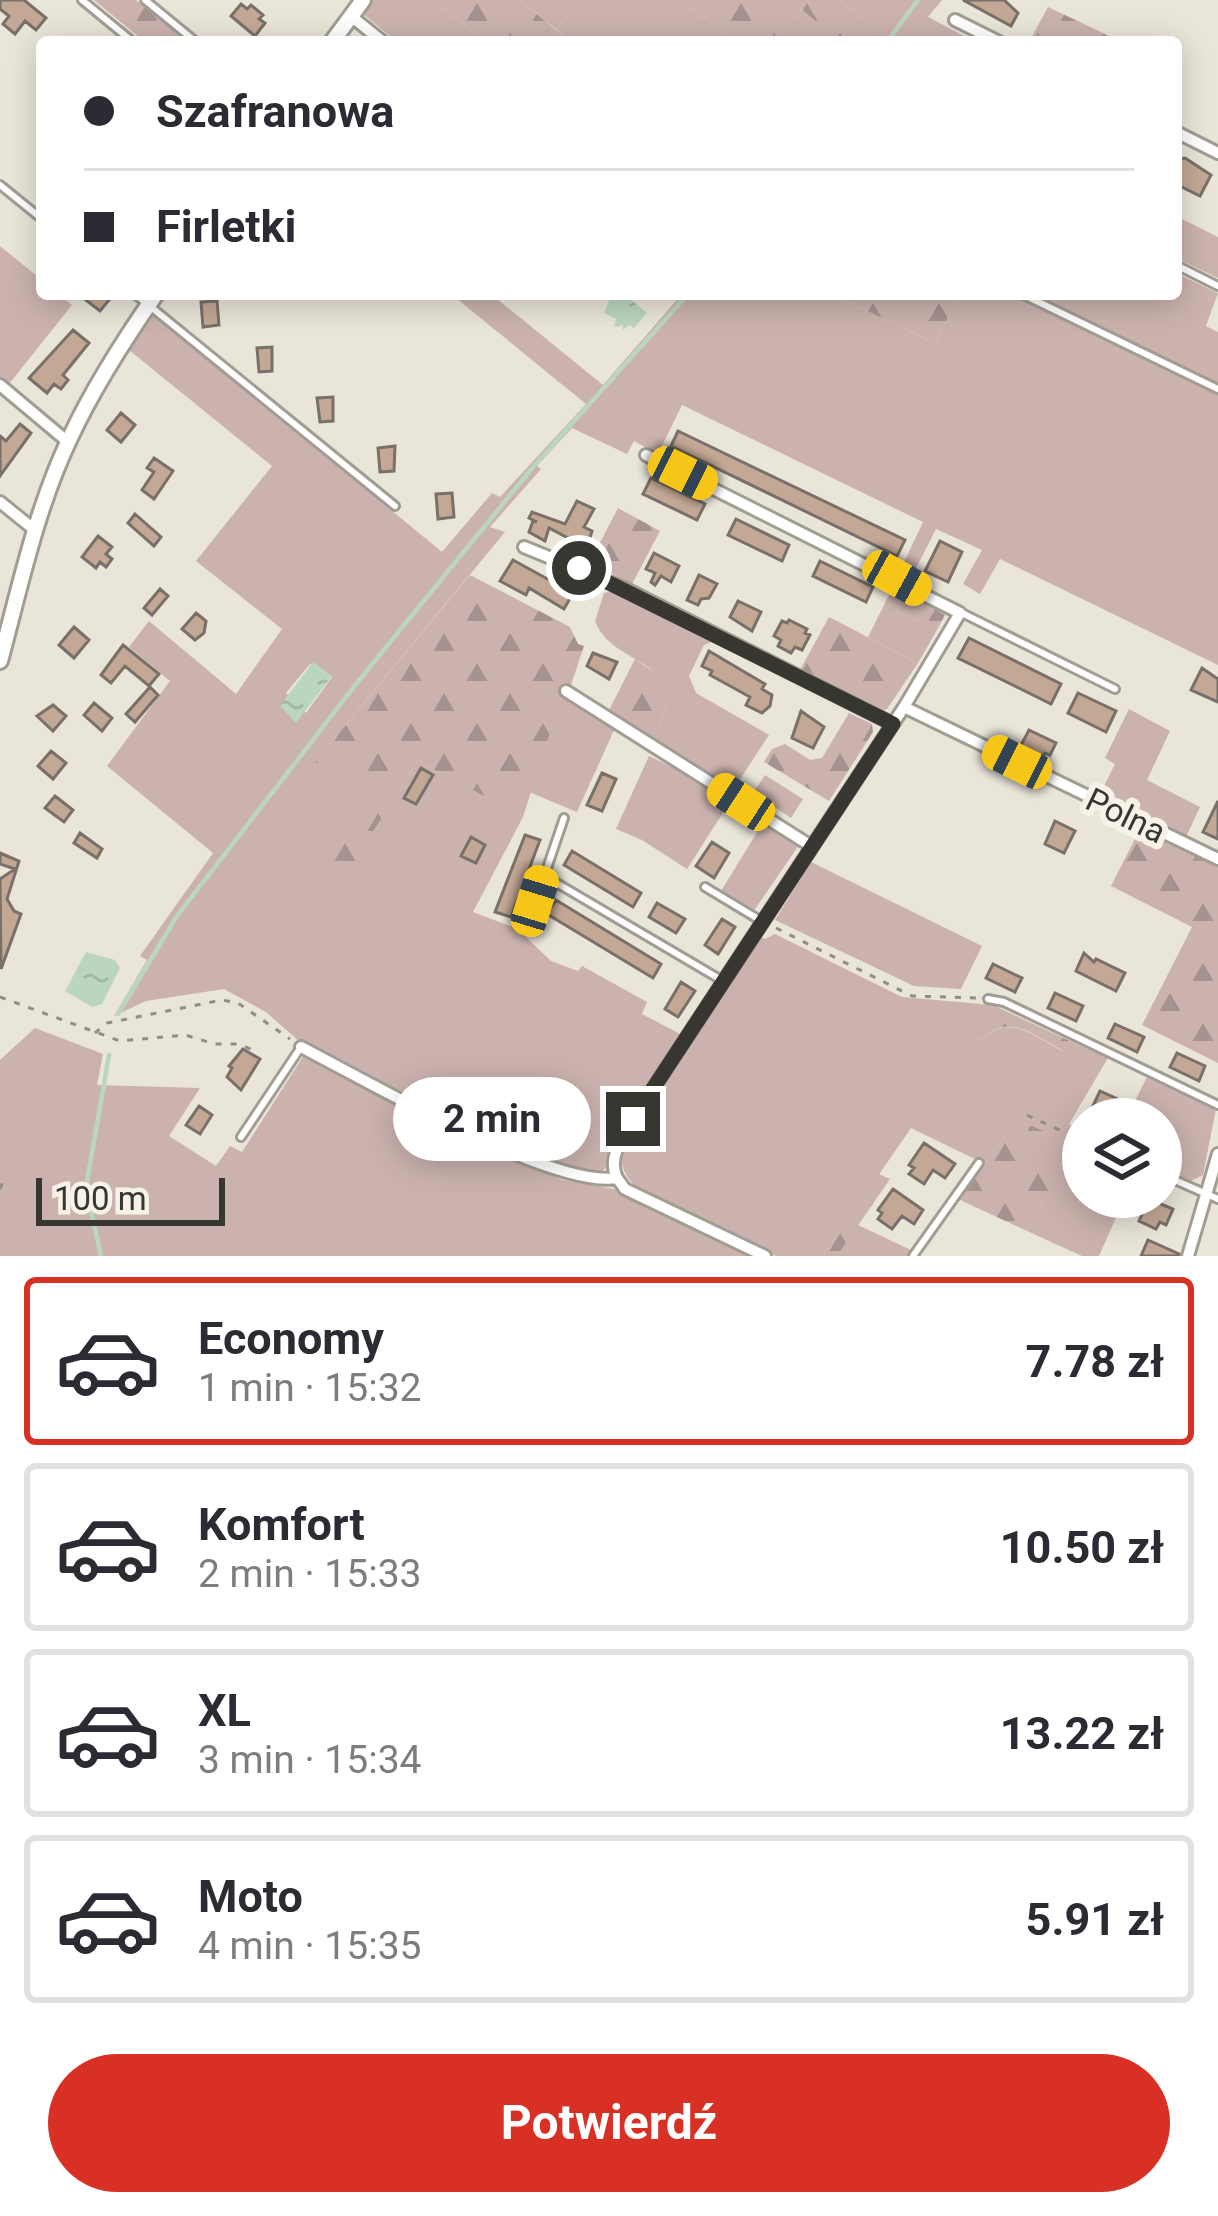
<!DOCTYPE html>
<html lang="pl">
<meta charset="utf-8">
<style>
:root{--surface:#fff;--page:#f2f2f3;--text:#2b2b33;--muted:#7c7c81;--line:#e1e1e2;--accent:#d93025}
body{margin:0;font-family:Roboto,sans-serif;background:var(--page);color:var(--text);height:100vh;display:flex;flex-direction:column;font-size:45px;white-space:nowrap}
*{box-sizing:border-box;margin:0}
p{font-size:39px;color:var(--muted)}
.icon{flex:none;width:66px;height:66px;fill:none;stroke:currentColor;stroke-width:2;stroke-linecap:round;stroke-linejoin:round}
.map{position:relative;height:1256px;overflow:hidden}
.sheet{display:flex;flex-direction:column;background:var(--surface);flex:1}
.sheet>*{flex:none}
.banner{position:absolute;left:36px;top:36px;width:1146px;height:264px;border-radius:12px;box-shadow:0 6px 30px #0003;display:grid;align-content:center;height:264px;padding:0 48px;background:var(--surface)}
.fabs{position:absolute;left:1062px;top:1098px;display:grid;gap:24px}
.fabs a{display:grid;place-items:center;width:120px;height:120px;border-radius:50%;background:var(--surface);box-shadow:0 6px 30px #0003;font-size:60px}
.scale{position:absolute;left:36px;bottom:30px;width:189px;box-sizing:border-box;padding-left:12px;border:6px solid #373631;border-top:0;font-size:33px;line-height:42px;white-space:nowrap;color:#373631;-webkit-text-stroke:9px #f7f2e7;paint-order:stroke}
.end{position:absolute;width:54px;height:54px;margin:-27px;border:15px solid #373631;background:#fff;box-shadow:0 0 0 6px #fff}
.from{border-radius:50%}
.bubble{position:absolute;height:84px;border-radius:42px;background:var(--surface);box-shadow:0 6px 30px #0003;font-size:39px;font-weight:700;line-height:84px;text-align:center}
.car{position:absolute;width:36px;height:72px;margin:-36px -18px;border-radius:15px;box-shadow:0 0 9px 3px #0007;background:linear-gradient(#f5c518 24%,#345 0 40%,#f5c518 0 76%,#345 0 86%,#f5c518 0)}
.banner b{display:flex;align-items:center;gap:42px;height:114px;font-size:45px}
.banner b+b{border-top:3px solid var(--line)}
.banner i{width:30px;height:30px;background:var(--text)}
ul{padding:21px 0 0;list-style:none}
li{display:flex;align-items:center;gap:36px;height:168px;margin:0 24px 18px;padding:0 24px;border:6px solid var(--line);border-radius:12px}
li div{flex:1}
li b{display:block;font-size:45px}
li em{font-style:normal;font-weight:700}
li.on{border-color:var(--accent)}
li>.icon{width:108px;height:108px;stroke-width:1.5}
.button{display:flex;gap:24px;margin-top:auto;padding:24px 48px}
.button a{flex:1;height:138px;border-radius:72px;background:var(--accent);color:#fff;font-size:48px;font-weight:700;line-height:138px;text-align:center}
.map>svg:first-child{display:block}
.green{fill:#cbb2ae;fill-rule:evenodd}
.forest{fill:url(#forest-firs)}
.park{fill:url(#park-tufts)}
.water{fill:url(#water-ripples)}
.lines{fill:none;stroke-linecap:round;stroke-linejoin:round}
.stream{stroke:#bbd6c0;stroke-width:4.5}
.building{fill:#c3a895;stroke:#797069;stroke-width:3}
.service-casing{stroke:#a19d92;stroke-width:12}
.minor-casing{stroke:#a19d92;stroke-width:16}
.tertiary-casing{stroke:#a19d92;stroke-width:20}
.path{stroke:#908d85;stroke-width:3;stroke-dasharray:6 9;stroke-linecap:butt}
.service{stroke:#fff;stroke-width:6}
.minor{stroke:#fff;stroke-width:10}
.tertiary{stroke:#fff;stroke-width:14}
.route{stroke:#373631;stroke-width:15}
.labels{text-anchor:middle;stroke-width:12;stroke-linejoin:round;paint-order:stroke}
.street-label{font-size:33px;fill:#373631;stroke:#f7f2e7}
</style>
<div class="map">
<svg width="1218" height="1256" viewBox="0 0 1218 1256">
<defs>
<pattern id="forest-firs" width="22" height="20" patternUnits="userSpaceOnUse" patternTransform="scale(3)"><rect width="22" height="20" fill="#cbb2ae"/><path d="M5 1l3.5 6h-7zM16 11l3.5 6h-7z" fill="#a6928e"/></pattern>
<pattern id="park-tufts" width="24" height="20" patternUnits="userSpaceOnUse" patternTransform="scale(3)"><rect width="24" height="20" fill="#cbb2ae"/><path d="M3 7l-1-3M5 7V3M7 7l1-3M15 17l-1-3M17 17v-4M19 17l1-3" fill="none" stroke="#a6928e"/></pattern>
<pattern id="water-ripples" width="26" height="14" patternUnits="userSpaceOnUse" patternTransform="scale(3)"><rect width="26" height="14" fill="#bbd6c0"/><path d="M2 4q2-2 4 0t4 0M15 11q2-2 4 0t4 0" fill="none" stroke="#a1b8a5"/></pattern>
</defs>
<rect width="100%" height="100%" fill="#eae5d9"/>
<path class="green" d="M372 0H435L486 42H397L362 13Z
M581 0H684L735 42H571L556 29Z
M840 0H942L928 17 972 40 775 42 801 9 840 39 859 15Z
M1176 216 1218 237V278L1176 258Z
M0 246 42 280V294H59L72 305 9 384 0 377Z
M1176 273 1218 293 1206 326 1218 332V384L1040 298 1041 294H1176Z
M451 294H491L603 385 682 294H831L935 343 960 294H1014L1218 394V665L1000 559 980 594 963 584 982 550 936 529 911 578 900 571 923 522 682 405 658 454 634 441 627 454 572 428 537 466 541 469 490 527 505 532 315 762 362 787 361 850 418 761 523 817 473 912 518 929 551 961 578 971 582 966 647 1002 642 1014 680 1034 615 1137 605 1169 597 1173 560 1167 301 1043 266 1012 224 989 146 1001 114 1016 147 960 140 956 213 853 107 766 170 681 129 647 149 621 236 694 282 629 196 561 272 466 129 350 152 313 442 552 492 493 500 497 586 404ZM310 664 332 677 306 713 286 693Z
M894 585 905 591 896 610 937 630 918 663 868 637Z
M611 591 711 642 704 645 689 676 696 693 769 735 733 790 652 741 671 697C656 655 611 660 595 621L604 593Z
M562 695 615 728 577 812 529 792Z
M1129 709 1170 731 1147 780 1200 807 1186 837 1099 796 1115 764 1105 758Z
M649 756 702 781 728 805 687 869 642 840 616 829Z
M765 775 803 799 791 818 753 793Z
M764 821 794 840 797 848 753 912 721 891Z
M811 862 982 946 961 989 914 986 775 920Z
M775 934 902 997 993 1005 974 1034 981 1040C1009 1013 1033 1035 1062 1051L1070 1041 1108 1058 1069 1124 1081 1130 1076 1144 1083 1148V1197H1125L1099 1256H1082L1027 1231 1075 1145 1016 1119 985 1164 911 1128 823 1256H776L639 1190C626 1177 620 1169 622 1149L759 936 765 939Z
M35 1028 103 1054 97 1085 200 1088 169 1136 216 1166 230 1146 242 1152 304 1055 562 1180 614 1189 755 1256H0V1060Z
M1147 1077 1216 1109 1203 1175 1191 1181 1161 1167V1119H1126Z
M858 1225 911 1250 907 1256H837Z"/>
<path class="forest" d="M94 0H136L188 42H145Z
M435 0H520L571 42H486Z
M684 0H840L859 15 839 40 801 9 775 42H735Z
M1048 7 1122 42H1029Z
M831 294H960L935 343Z
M618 508 660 531 632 584 590 562Z
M470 575 570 627 578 644 584 646 570 688 562 695 523 817 418 761 362 849 368 851 355 877 321 865 361 787 315 762Z
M905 591 945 615 937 630 896 610Z
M829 617 918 663 887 709 880 712 800 670Z
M635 659 664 679 671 697 652 741 607 714Z
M849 713 872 724 873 732 829 801 764 762 772 749 785 744 810 760 822 758Z
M1144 830 1218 865V1063L1142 1025 1192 927 1111 886 1138 833Z
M993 1005 1070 1041 1063 1051C1034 1035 1009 1012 981 1040L973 1035Z
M1016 1119 1076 1145 1027 1231 960 1200Z
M879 1174 890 1179 837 1256H823Z"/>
<path class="park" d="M520 0H581L556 29Z"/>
<path class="water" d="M612 294H622V300L629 298 647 313 634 328 629 325 623 330V325L614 327 616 319 604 313Z
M313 662 332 676 296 723 280 706Z
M86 952 115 960 120 968 102 1004 92 1007 65 991Z"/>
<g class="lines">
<path class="stream" d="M887 42 918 0
M118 1014 177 916 356 684 533 467 688 294
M101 1256 86 1187 109 1055"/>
</g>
<path class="building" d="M0 0H24L46 18 36 30 25 21 15 34 3 24 9 16 0 9Z
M963 0H1004L1018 13 1011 26Z
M241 4 247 9 251 5 263 15 259 19 265 23 255 36 231 16Z
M1185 158 1211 175 1200 196 1176 184V165L1179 159Z
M78 294H114L100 311Z
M217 301 219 325 203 327 201 302Z
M73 330 89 343 63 375 68 380 61 389 54 384 47 393 29 378Z
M272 347V371L259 372 257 348Z
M333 397V421L320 422 317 398Z
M121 413 135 425 121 442 107 430Z
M20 424 31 433 0 476V436L6 441Z
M678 431 905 540 897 556 671 446Z
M395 446 394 471 380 472 378 448Z
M154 458 173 471 154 499 142 490 154 472 147 468Z
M651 478 705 504 697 520 643 494Z
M452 493 454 517 438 519 436 494Z
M577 501 594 509 584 527 592 531 587 548 549 528 545 541 529 532 533 521 537 522 529 518 532 512 565 524Z
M135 514 161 537 154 546 128 523Z
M736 519 789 545 782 561 728 535Z
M98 536 112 547 106 554 112 559 106 567 100 562 96 568 82 557Z
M940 541 962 552 948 582 925 571Z
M654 553 679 566 671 582 661 576 655 585 651 582 655 573 646 569Z
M513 560 573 593 564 609 529 588 526 595 500 581Z
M820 561 873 587 866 602 813 576Z
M699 575 717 584 709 598 701 599 698 605 687 600Z
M160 589 168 596 152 615 144 608Z
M738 601 761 612 752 631 730 617Z
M196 613 206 621 204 633 195 640 182 629Z
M789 620 807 629 805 633 810 635 802 650 795 647 791 653 778 646 781 640 774 636 782 621 787 623Z
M74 627 89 640 74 658 59 645Z
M969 638 1061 684 1051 704 958 658Z
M123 645 159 674 149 686 125 666 111 683 101 675Z
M709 651 765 684 762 689 772 695 770 706 762 713 746 705 750 697 710 675 712 671 702 666Z
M593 653 617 662 609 679 587 666Z
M1202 668 1218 679V702L1191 690Z
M150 687 158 695 135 722 126 714Z
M1078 693 1116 711 1106 732 1068 713Z
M94 703 112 718 102 731 84 715Z
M53 705 66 716 53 731 37 716Z
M801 711 824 727 813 748 792 738Z
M1029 730 1056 743 1050 755 1045 753 1042 758 1020 747Z
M51 751 66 763 53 779 38 766Z
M421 768 433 775 416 804 404 798Z
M602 773 616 779 602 811 587 805Z
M55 796 73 810 64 822 45 808Z
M1218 801V839L1203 832Z
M1055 821 1075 831 1064 853 1045 844Z
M80 833 102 849 97 858 74 843Z
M525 835 540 840 511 917 495 912Z
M471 837 485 845 476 863 461 856Z
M712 842 729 853 714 878 696 866Z
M572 851 641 893 633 907 564 865Z
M0 853 19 861 7 899 14 911 21 914 1 969 0 879 15 869 0 864Z
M556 900 661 964 653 978 547 914Z
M657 903 685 919 676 933 649 917Z
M722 919 735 927 718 954 705 945Z
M1084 953 1094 962 1096 959 1125 973 1116 991 1076 971Z
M993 964 1022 978 1015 992 986 978Z
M681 982 695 991 678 1017 665 1009Z
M1055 993 1083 1006 1076 1021 1048 1008Z
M1115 1024 1144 1037 1137 1052 1108 1038Z
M243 1049 260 1059 241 1090 227 1077 232 1068 229 1066Z
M1177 1053 1205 1066 1199 1081 1170 1067Z
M1100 1091 1120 1100 1112 1119H1093L1096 1114 1090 1112Z
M199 1106 212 1115 200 1134 186 1125Z
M924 1143 955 1164 945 1178 933 1170 924 1184 909 1174 914 1168 909 1165Z
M893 1189 923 1210 914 1224 902 1216 892 1229 878 1219 882 1213 878 1210Z
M1149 1199 1173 1209 1166 1225 1160 1222 1156 1229 1139 1221Z
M1148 1240 1179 1254 1178 1256H1141Z"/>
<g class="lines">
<defs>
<path id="service" d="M82 0 133 42
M145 0 196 42
M0 185 42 219
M1176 265 1218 286
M135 294 395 506
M1024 295 1218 389
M962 613 1115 689
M543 875 723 981
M705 887 763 922
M527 927 564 818
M988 999 1004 1002 1218 1105
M241 1137 301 1047
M1161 1174 1218 1199
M913 1256 979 1163"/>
<path id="minor" d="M351 16 383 42
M955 20 999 42
M1176 132 1218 153
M0 385 68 442
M0 502 36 531
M524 547 624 588 893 724
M566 691 811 846
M904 707 1218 859
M301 1047C365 1080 553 1189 617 1178
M617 1178C607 1157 623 1138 633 1119L904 707 960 613 646 455
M617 1178 625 1189 765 1256
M1188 1256 1218 1154"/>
<path id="tertiary" d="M332 42 363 0
M0 661C20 587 36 509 70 438 93 388 124 340 156 294"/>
</defs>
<use href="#service" class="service-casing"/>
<use href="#minor" class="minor-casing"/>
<use href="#tertiary" class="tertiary-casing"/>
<path class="path" d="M776 928 912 996 978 998
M0 997 120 1041 185 1035 215 1044H239L257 1052
M95 1033 107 1023 222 1000 238 1003 290 1039
M1027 1115 1083 1141
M0 1189 4 1179"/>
<use href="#service" class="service"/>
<use href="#minor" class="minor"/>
<use href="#tertiary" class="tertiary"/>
</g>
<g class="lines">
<path class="route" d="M579 568 893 724 633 1119"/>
</g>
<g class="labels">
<g class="street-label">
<text transform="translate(1126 815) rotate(26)" y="12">Polna</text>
</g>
</g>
</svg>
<div class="fabs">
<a><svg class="icon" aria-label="layers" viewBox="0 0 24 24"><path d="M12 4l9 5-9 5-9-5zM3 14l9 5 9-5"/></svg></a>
</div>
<div class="scale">100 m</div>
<i class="end from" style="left:579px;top:568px"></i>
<i class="end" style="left:633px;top:1119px"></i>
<div class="bubble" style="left:393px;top:1077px;width:198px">2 min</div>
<i class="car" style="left:683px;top:473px;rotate:116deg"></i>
<i class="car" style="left:897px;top:578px;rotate:119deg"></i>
<i class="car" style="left:1017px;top:762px;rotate:296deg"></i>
<i class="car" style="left:741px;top:802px;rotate:303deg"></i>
<i class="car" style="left:535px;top:901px;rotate:17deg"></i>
<div class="banner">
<b><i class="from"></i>Szafranowa</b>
<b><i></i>Firletki</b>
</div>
</div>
<section class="sheet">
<ul>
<li class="on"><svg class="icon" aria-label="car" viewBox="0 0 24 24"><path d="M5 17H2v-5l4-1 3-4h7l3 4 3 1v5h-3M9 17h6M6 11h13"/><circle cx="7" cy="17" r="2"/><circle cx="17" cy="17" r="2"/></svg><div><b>Economy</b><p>1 min · 15:32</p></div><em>7.78 zł</em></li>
<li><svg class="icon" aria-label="car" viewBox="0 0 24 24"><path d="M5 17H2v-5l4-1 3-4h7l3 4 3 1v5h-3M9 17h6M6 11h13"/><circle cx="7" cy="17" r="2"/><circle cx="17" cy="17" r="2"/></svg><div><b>Komfort</b><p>2 min · 15:33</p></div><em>10.50 zł</em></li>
<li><svg class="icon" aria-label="car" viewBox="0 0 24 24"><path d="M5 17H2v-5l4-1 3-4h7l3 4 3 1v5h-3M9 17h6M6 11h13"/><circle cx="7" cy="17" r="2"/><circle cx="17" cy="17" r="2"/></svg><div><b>XL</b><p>3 min · 15:34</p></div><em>13.22 zł</em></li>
<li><svg class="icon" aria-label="car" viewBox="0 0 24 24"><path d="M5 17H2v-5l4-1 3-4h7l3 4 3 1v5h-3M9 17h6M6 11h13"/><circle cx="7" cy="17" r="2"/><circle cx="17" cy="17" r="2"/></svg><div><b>Moto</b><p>4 min · 15:35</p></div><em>5.91 zł</em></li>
</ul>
<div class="button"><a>Potwierdź</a></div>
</section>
